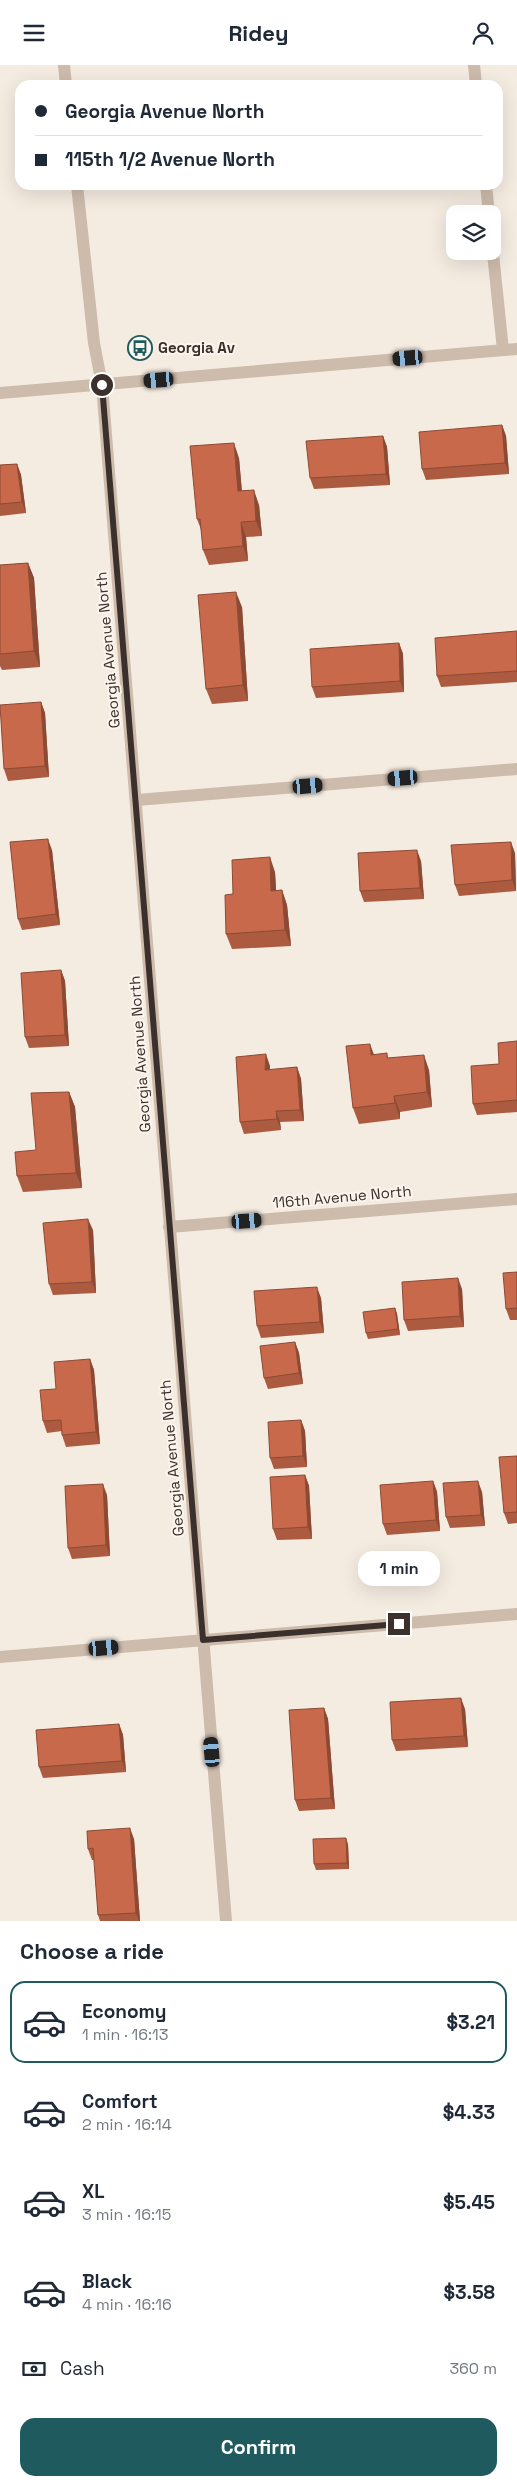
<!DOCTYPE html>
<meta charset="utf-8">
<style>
:root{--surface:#fff;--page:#f6f6f7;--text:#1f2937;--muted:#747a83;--line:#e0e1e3;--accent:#1f5a5e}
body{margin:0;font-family:"Space Grotesk",sans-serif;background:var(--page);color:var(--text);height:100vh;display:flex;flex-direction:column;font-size:19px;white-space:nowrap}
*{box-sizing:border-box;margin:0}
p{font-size:16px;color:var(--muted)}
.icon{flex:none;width:28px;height:28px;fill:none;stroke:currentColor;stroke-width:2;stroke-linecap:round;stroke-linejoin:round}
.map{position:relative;height:1856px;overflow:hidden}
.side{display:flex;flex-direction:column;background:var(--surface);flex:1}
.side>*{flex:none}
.hud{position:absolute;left:15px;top:15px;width:488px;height:110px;border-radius:15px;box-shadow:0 5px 20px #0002;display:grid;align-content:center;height:110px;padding:0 20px;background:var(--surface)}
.fabs{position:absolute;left:446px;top:140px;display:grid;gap:10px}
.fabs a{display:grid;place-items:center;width:55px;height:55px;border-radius:10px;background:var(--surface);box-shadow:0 5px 20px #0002;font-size:25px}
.end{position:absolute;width:22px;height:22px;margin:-11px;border:6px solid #3b302b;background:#fff;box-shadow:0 0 0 2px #fff}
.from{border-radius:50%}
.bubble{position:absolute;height:35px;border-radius:15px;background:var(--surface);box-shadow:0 5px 20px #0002;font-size:16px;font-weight:800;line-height:35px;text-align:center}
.car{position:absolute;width:15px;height:30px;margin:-15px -8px;border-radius:6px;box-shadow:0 0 4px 1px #0007;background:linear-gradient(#222 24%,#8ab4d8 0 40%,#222 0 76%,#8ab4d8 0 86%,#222 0)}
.hud b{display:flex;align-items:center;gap:18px;height:48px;font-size:19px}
.hud b+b{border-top:1px solid var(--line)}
.hud i{width:12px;height:12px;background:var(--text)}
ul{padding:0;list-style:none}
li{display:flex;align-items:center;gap:15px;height:82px;margin:0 10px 8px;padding:0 10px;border:2px solid transparent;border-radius:15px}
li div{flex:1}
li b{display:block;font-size:19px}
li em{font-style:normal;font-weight:800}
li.current{border-color:var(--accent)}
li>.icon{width:45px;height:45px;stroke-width:1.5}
h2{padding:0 20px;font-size:22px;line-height:60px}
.pay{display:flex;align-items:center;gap:12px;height:55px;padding:0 20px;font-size:19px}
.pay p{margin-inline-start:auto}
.primary-button{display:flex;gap:10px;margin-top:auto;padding:10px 20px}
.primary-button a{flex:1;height:58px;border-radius:15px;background:var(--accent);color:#fff;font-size:20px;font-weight:800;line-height:58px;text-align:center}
header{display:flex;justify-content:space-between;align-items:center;height:65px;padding:0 20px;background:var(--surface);font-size:22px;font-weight:800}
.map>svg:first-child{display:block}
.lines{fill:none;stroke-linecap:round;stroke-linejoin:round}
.minor{stroke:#cdbbac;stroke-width:12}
.wall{fill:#ac5a40}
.shaded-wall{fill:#8c4a34}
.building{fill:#c8694b;stroke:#8c4a34}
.route{stroke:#3b302b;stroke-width:6}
.labels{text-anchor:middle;stroke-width:4;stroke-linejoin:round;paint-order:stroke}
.poi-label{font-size:15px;font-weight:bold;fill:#3b302b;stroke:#fbf5ee;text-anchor:start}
.street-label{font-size:15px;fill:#3b302b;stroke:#fbf5ee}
</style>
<header><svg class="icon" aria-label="menu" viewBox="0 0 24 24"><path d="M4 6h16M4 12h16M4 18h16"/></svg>Ridey<svg class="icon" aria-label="person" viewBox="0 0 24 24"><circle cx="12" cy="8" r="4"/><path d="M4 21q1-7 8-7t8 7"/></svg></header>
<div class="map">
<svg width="517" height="1856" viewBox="0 0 517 1856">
<rect width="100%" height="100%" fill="#f4ebe1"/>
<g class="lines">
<path class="minor" d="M64 0 66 20
M474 0 476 20
M77 120 94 278 102 320 226 1856
M486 120 489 149
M492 179 503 285
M0 328 517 284
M137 735 517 704
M169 1162 517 1134
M0 1592 517 1549"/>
</g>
<path class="wall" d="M502 360 506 371 509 409 426 415 422 404Z
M383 371 387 382 390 420 314 424 310 413Z
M239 393 242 426 259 440 262 471 246 472 248 496 209 500 203 485 202 467 197 454Z
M17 399 21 410 26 448 0 451V400Z
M28 498 34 513 40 602 2 605 0 601V500Z
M242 542 248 636 212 639 206 624Z
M517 567V617L441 622 437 611Z
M399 578 403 589 404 627 316 633 312 622Z
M41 637 45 648 49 712 8 716 4 704Z
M52 785 60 860 22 865 18 854Z
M515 788 516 826 459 831 455 820Z
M421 796 424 834 364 837 360 826Z
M275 807 276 826 282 825 287 840 291 881 232 884 226 869 233 829Z
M61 905 65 916 69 981 29 983 25 972Z
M517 976V1047L477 1050 473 1039 499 999Z
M387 988 388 993 429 1005 432 1042 400 1047V1054L359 1059 353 1043 374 990Z
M270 1001V1005L297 1002 301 1014 304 1056 280 1057 281 1065 244 1069 240 1057Z
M69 1027 75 1042 82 1123 23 1127 17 1111 36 1085Z
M93 1165 96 1228 53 1230 49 1219Z
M517 1207V1255H510L506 1244Z
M462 1224 464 1262 408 1266 404 1255Z
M321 1233 324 1268 261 1273 257 1261Z
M395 1243 397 1249 400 1270 368 1274 366 1268Z
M295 1277 299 1288 303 1319 268 1324 264 1313Z
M90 1294 94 1305 100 1379 66 1382 62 1370V1366L47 1368 43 1356 56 1324Z
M301 1355 305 1366 307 1402 274 1404 270 1393Z
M517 1391V1458L508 1459 504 1448Z
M305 1410 309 1421 312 1474 277 1475 273 1464Z
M433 1416 437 1427 440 1466 387 1470 383 1459Z
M482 1427 485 1461 450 1463 446 1452Z
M107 1430 110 1491 72 1494 68 1483Z
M324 1643 328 1654 335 1744 299 1746 295 1735Z
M465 1644 468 1682 396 1686 392 1675Z
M119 1659 123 1670 126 1707 43 1713 39 1702Z
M134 1774 140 1856H100L98 1850 94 1795H92L88 1784Z
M348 1779 349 1804 316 1805 314 1799Z"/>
<path class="shaded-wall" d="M502 360 506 371 509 409 505 398Z
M383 371 387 382 390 420 386 409Z
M234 378 239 393 243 441 238 426Z
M17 399 21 410 26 448 22 437Z
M254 425 259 440 262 471 256 456Z
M241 457 246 472 248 496 243 481Z
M28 498 34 513 40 602 34 586Z
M236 527 242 542 248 636 243 620Z
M399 578 403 589 404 627 400 616Z
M41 637 45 648 49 712 45 701Z
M48 774 52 785 60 860 56 849Z
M511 777 515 788 516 826 512 815Z
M417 785 421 796 424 834 420 823Z
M270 792 275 807 277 841 271 826Z
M282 825 287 840 291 881 285 865Z
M61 905 65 916 69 981 65 970Z
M370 979 376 995 371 990Z
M266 989 270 1001 269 1016 265 1005Z
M424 990 429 1005 432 1042 427 1027Z
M297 1002 301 1014 304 1056 300 1045Z
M69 1027 75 1042 82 1123 76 1108Z
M394 1031 400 1047V1054L395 1038Z
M276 1046 280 1057 281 1065 277 1054Z
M88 1154 93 1165 96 1228 92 1217Z
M458 1213 462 1224 464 1262 460 1251Z
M317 1222 321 1233 324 1268 320 1257Z
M395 1243 397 1249 400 1270 398 1264Z
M295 1277 299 1288 303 1319 299 1308Z
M90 1294 94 1305 100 1379 96 1367Z
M301 1355 305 1366 307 1402 303 1391Z
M305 1410 309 1421 312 1474 308 1462Z
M433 1416 437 1427 440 1466 436 1455Z
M478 1416 482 1427 485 1461 481 1450Z
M103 1419 107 1430 110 1491 106 1480Z
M461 1633 465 1644 468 1682 464 1671Z
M324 1643 328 1654 335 1744 331 1733Z
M119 1659 123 1670 126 1707 122 1696Z
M130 1763 134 1774 140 1856H139L136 1848Z
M346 1773 348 1779 349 1804 347 1798Z"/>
<path class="building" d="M502 360 505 398 422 404 419 367Z
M383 371 386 409 310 413 306 376Z
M234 378 238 426 254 425 256 456 241 457 243 481 203 485 200 454H197L190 381Z
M17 399 22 437 0 439V400Z
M28 498 34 586 0 589V500Z
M236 527 243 620 206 624 198 530Z
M517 566V606L437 611 435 573Z
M399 578 400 616 312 622 310 584Z
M41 637 45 701 4 704 0 640Z
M48 774 56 849 18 854 10 777Z
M511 777 512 815 455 820 451 780Z
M417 785 420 823 360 826 358 788Z
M270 792 271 826 282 825 285 865 226 869 225 830 233 829 232 795Z
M61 905 65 970 25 972 21 908Z
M517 976V1035L473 1039 471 1001 499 999 498 978Z
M370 979 371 990 387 988V993L424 990 427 1027 394 1031 395 1038 353 1043 346 981Z
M266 989 265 1005 297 1002 300 1045 276 1046 277 1054 240 1057 236 992Z
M69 1027 76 1108 17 1111 15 1087 36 1085 31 1028Z
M88 1154 92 1217 49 1219 43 1158Z
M517 1207V1243L506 1244 503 1208Z
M458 1213 460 1251 404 1255 402 1217Z
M317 1222 320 1257 257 1261 254 1226Z
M395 1243 398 1264 366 1268 363 1247Z
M295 1277 299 1308 264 1313 260 1281Z
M90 1294 96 1367 62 1370 61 1355 43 1356 40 1325 56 1324 54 1297Z
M301 1355 303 1391 270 1393 268 1357Z
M517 1391V1447L504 1448 499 1392Z
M305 1410 308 1462 273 1464 270 1412Z
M433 1416 436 1455 383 1459 380 1420Z
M478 1416 481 1450 446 1452 443 1418Z
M103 1419 106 1480 68 1483 65 1421Z
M461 1633 464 1671 392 1675 390 1637Z
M324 1643 331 1733 295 1735 289 1645Z
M119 1659 122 1696 39 1702 36 1665Z
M130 1763 136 1848 98 1850 93 1783 88 1784 87 1766Z
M346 1773 347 1798 314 1799 313 1774Z"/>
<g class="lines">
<path class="route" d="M102 320 203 1575 399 1559"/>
</g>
<defs>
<symbol id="bus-ring" viewBox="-11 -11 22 22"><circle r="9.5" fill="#fbf5ee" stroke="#1f5a5e" stroke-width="1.5"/><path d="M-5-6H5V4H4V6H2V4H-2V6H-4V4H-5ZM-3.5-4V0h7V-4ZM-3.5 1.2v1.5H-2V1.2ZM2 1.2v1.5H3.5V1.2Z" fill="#1f5a5e"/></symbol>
</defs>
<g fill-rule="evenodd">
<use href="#bus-ring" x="126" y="269" width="28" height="28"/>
</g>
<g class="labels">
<g class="poi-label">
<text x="158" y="288">Georgia Av</text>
</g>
<g class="street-label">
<text transform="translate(108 585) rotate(-95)" y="5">Georgia Avenue North</text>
<text transform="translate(140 989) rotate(-94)" y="5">Georgia Avenue North</text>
<text transform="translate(342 1132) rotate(-5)" y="5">116th Avenue North</text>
<text transform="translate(172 1393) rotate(-95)" y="5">Georgia Avenue North</text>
</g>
</g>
</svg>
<div class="fabs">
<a><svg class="icon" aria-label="layers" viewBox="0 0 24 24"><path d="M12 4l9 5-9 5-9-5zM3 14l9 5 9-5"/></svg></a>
</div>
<i class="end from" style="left:102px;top:320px"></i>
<i class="end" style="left:399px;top:1559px"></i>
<div class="bubble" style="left:358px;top:1486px;width:82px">1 min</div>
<i class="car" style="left:408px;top:293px;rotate:265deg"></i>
<i class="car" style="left:159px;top:315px;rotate:265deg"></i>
<i class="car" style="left:403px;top:713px;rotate:265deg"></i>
<i class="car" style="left:308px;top:721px;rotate:85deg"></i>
<i class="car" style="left:247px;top:1156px;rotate:86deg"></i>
<i class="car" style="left:104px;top:1583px;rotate:85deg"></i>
<i class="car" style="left:212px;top:1687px;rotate:355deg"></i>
<div class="hud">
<b><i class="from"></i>Georgia Avenue North</b>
<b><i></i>115th 1/2 Avenue North</b>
</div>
</div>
<section class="side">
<h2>Choose a ride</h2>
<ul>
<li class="current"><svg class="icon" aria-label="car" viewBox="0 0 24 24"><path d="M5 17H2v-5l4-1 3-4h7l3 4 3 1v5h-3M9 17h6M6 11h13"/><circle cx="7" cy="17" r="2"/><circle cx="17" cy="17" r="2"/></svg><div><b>Economy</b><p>1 min · 16:13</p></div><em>$3.21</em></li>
<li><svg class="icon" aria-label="car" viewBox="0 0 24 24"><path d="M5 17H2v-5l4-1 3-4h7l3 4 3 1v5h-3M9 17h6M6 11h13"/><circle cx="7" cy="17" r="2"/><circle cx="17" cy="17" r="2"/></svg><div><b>Comfort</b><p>2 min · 16:14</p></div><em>$4.33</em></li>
<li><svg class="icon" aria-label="car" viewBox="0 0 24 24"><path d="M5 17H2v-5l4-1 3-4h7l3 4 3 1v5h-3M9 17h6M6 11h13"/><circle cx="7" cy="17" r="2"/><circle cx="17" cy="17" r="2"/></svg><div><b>XL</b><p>3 min · 16:15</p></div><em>$5.45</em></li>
<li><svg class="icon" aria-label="car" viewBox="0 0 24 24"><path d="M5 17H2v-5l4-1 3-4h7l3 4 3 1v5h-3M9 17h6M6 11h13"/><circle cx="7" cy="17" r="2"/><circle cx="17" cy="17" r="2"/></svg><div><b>Black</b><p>4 min · 16:16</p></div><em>$3.58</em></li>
</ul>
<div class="pay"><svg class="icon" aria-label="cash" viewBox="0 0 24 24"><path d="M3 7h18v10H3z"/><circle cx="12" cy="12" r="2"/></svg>Cash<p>360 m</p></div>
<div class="primary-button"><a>Confirm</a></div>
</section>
